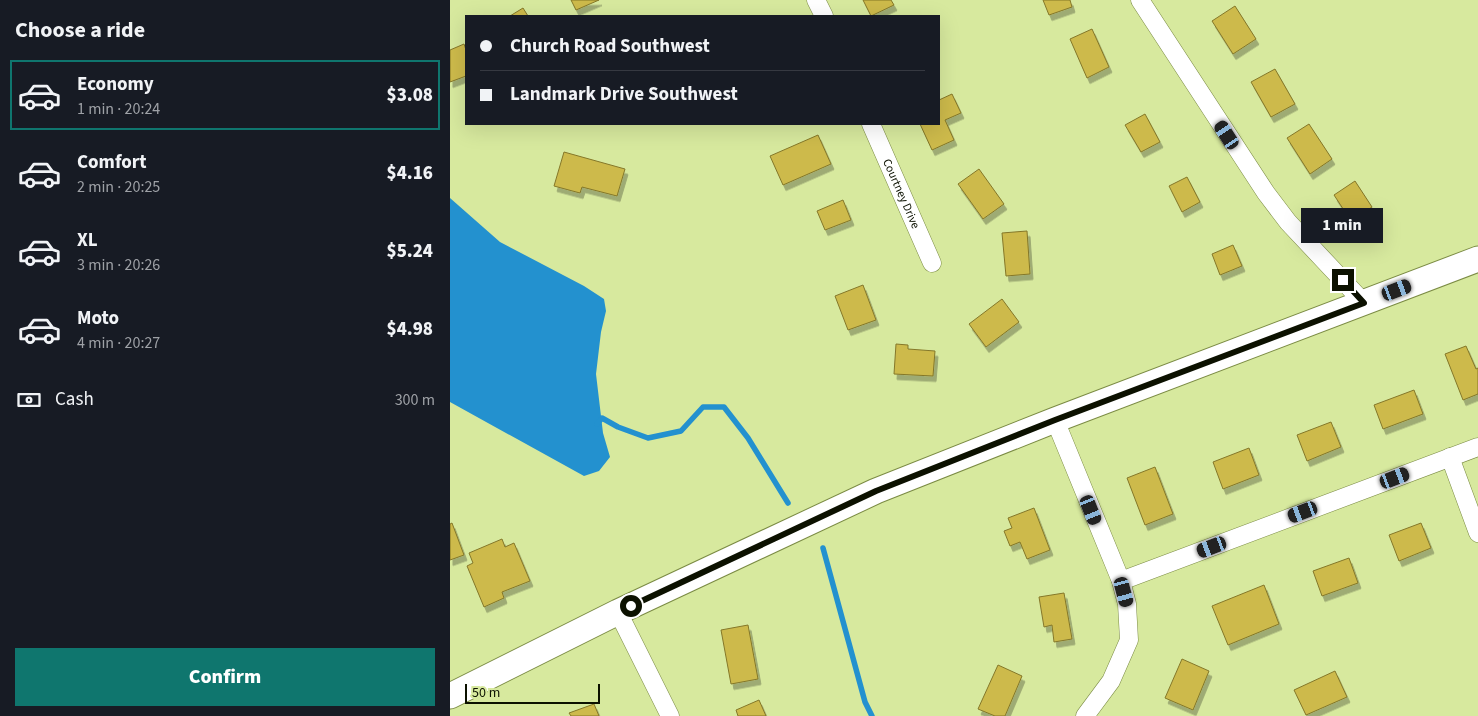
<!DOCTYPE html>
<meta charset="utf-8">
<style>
:root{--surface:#171b24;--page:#20242c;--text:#f1f3f6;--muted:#9ea1a6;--line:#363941;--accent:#0f766e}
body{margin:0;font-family:"Source Sans 3",sans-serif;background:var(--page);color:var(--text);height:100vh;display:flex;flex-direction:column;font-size:19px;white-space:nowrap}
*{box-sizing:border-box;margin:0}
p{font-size:16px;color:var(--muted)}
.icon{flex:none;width:28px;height:28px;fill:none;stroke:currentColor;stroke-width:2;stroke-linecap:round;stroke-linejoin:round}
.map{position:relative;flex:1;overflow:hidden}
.details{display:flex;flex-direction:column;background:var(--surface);width:450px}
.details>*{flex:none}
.top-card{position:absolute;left:15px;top:15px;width:475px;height:110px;border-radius:0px;box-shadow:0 5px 20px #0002;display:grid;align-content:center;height:110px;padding:0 15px;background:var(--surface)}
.scale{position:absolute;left:15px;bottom:12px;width:135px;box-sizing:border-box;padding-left:5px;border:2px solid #0c1100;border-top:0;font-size:14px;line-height:18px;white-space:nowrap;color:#0c1100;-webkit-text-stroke:4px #d7e99e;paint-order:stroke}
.end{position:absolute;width:22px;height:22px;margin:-11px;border:6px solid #0c1100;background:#fff;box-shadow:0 0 0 2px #fff}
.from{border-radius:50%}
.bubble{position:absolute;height:35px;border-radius:0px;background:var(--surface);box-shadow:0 5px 20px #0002;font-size:16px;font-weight:800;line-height:35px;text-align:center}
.car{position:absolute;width:15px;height:30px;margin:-15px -8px;border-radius:6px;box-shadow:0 0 4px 1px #0007;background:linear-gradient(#222 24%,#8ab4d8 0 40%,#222 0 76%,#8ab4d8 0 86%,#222 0)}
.top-card b{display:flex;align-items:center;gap:18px;height:48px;font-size:19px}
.top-card b+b{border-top:1px solid var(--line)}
.top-card i{width:12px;height:12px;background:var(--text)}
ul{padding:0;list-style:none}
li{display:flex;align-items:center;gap:15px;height:70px;margin:0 10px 8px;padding:0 5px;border:2px solid transparent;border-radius:0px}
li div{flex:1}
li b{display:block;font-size:19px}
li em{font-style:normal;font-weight:800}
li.on{border-color:var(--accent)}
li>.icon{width:45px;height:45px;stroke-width:1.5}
h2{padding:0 15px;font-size:22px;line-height:60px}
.pay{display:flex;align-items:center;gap:12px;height:55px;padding:0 15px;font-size:19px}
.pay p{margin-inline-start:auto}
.button{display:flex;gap:10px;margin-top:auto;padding:10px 15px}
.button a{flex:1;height:58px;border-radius:0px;background:var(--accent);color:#fff;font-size:20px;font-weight:800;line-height:58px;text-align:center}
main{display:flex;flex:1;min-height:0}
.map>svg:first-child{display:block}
.water{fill:#2391cf}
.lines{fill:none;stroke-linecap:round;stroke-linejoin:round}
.stream{stroke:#2391cf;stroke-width:5.5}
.building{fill:#cdba4b;stroke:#847729;filter:url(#shadow)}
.street-casing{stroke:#7b8b44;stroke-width:19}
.secondary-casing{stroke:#7b8b44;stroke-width:27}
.street{stroke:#fff;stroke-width:18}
.secondary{stroke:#fff;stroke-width:25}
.route{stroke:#0c1100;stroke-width:6}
.labels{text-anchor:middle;stroke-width:4;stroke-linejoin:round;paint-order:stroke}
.street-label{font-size:12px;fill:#0c1100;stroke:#d7e99e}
</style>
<main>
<section class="details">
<h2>Choose a ride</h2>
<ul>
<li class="on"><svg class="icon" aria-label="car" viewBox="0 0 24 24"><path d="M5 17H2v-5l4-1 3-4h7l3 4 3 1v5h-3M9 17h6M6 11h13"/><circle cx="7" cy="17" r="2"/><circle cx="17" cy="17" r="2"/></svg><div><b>Economy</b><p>1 min · 20:24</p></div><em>$3.08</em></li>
<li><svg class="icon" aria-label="car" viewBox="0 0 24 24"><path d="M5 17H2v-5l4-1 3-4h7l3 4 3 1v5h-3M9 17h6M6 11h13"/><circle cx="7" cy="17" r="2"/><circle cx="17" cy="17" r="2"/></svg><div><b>Comfort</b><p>2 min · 20:25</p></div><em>$4.16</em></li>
<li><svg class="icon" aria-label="car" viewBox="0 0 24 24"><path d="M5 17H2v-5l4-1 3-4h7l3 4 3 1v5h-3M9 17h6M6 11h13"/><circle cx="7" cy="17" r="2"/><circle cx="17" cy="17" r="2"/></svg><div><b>XL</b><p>3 min · 20:26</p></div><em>$5.24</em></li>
<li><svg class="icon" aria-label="car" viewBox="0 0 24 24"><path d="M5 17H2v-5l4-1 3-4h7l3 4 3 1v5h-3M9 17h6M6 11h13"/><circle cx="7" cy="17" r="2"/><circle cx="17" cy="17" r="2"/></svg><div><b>Moto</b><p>4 min · 20:27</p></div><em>$4.98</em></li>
</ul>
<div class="pay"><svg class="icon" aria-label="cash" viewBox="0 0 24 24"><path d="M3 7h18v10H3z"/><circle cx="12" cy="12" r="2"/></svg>Cash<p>300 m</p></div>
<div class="button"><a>Confirm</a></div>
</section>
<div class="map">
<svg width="1028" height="716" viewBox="0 0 1028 716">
<defs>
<filter id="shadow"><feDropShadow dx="3" dy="5.5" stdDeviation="0" flood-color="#0004"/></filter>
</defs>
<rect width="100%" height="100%" fill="#d7e99e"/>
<path class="water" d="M0 198 50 242 134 286 154 299 156 311 151 332 146 374 153 433 160 457 149 471 134 476 0 402Z"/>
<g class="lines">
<path class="stream" d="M147 424 152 418 168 427 198 438 231 431 253 407H274L298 438 338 503
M373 548 415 702 422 716"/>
</g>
<path class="building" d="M121 0H149L126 10Z
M413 0H441L444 5 421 16Z
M593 0H620L622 7 599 15Z
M785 6 806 39 783 54 762 21Z
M73 8 78 16H60Z
M642 29 659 67 637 78 620 39Z
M14 44 16 50V76L0 82V50Z
M825 69 845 104 821 117 801 82Z
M502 94 511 113 495 120 504 140 482 150 470 124H489V100Z
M695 114 710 142 691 152 675 125Z
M859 124 882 159 860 174 837 138Z
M368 135 381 164 333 185 320 156Z
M114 152 175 169 167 196 132 187 130 193 104 186Z
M529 169 554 204 533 219 508 184Z
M737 177 750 202 732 212 719 186Z
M905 181 922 207 901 221 884 195Z
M393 200 401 220 375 230 367 211Z
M577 231 580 274 556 276 552 233Z
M783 245 792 266 770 275 762 254Z
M413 285 426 320 398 330 385 296Z
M552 299 569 322 536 347 519 324Z
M446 344 458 345V349L485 351 483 376 444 374Z
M1016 346 1026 369 1028 368V394L1013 400 995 354Z
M964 390 973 414 933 429 924 405Z
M881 422 891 447 857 461 847 435Z
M799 448 809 475 773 489 763 462Z
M705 467 723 514 695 525 677 478Z
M584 508 600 550 577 559 570 542 560 546 554 531 562 528 558 518Z
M2 523 14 555 0 560V524Z
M971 523 981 548 949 561 939 535Z
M52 539 55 547 64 543 80 581 52 592 54 598 34 607 17 566 23 563 19 553Z
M899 558 908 583 872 596 863 571Z
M814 585 829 624 778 645 762 606Z
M614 593 622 639 604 642 602 625 594 627 589 597Z
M298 625 308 679 281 684 271 630Z
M732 659 759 671 743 710 715 698Z
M548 665 572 676 555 716H545L528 709Z
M885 671 897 697 856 715 844 690Z
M309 700 316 716H288L286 710Z
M144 704 149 716H121L119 713Z"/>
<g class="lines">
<defs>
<g id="street">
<path d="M366 0 374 16"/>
<path d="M690 0 816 193 838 222 914 303"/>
<path id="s1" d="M421 124 482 263"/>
<path d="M605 420 671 581 677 604 679 640 661 681 635 716"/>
<path d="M1000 457 1028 533"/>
<path d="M671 581 1028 447"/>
<path d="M168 612 220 716"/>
</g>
<path id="secondary" d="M0 696 168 612 426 491 605 420 1028 259"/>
</defs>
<use href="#street" class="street-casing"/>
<use href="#secondary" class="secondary-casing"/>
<use href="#street" class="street"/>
<use href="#secondary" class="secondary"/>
</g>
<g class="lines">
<path class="route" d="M181 606 426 491 605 420 914 303 893 280"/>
</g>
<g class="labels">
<g class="street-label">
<text dy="4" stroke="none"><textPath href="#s1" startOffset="76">Courtney Drive</textPath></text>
</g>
</g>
</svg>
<div class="scale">50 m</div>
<i class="end from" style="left:181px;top:606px"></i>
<i class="end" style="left:893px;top:280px"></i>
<div class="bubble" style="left:851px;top:208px;width:82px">1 min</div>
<i class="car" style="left:777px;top:135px;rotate:327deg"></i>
<i class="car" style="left:947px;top:290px;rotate:69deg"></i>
<i class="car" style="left:945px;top:478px;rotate:69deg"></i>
<i class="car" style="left:641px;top:510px;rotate:158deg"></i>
<i class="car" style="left:853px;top:512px;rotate:249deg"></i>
<i class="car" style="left:762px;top:547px;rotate:249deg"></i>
<i class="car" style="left:674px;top:592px;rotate:165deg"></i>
<div class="top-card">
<b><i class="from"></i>Church Road Southwest</b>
<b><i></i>Landmark Drive Southwest</b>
</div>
</div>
</main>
